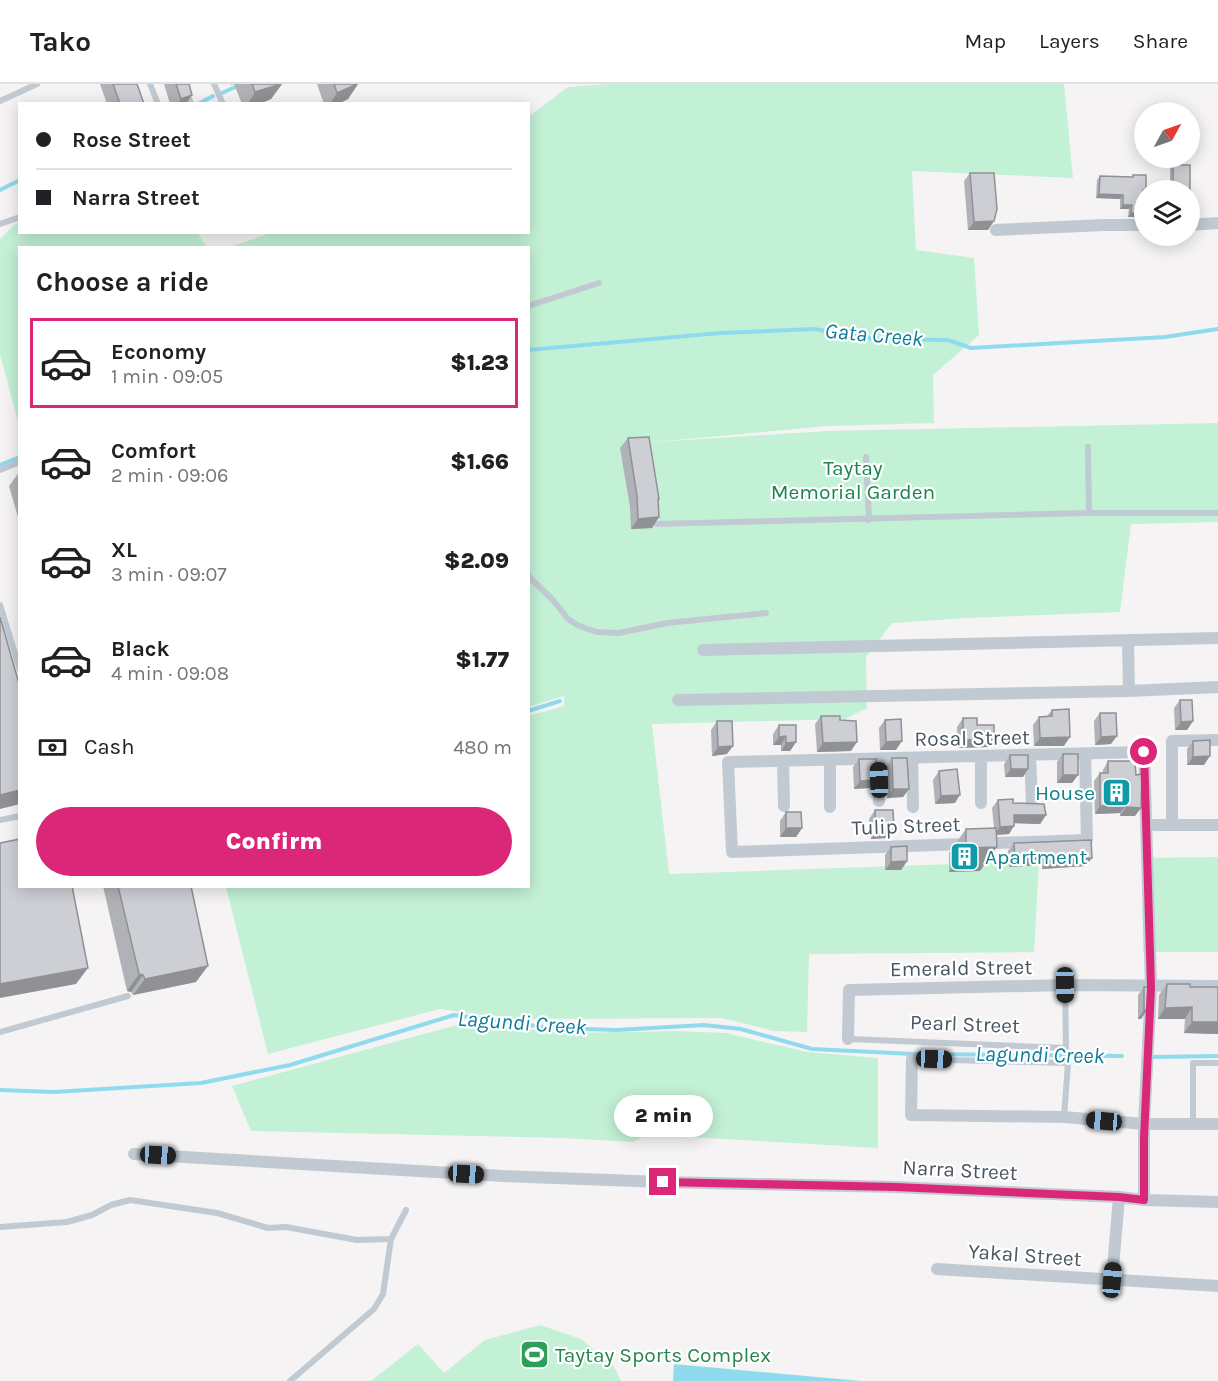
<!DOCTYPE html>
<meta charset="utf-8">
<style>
:root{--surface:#fff;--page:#f6f6f6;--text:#202124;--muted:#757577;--line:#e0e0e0;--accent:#db2777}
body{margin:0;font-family:Karla,sans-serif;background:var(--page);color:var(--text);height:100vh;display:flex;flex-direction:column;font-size:22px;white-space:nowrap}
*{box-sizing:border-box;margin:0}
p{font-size:20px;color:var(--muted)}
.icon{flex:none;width:33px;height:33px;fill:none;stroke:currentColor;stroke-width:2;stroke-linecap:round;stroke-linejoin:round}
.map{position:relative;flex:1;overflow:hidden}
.side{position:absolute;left:18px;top:162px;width:512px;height:642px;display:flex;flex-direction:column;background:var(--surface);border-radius:0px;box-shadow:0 3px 15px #0003}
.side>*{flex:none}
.guide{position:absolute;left:18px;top:18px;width:512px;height:132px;border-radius:0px;box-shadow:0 3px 15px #0003;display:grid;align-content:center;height:132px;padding:0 18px;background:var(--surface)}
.needle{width:39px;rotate:50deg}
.buttons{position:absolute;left:1134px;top:18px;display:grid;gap:12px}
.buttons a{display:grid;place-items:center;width:66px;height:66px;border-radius:50%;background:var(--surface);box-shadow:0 3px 15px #0003;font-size:30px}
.end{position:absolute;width:27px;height:27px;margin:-14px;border:8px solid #db2777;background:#fff;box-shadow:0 0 0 3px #fff}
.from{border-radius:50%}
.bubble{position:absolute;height:42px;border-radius:21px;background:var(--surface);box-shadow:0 3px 15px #0003;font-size:20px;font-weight:800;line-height:42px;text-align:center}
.car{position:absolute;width:18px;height:36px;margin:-18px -9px;border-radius:8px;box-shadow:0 0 4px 2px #0007;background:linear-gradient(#222 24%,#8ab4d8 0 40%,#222 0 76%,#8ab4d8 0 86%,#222 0)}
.guide b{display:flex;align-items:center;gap:21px;height:57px;font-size:22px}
.guide b+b{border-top:2px solid var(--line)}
.guide i{width:15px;height:15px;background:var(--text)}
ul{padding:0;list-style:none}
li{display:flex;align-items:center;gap:18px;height:90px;margin:0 12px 9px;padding:0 6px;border:3px solid transparent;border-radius:0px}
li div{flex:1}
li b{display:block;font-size:22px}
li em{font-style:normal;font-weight:800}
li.selected{border-color:var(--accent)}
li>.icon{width:54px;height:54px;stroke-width:1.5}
h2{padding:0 18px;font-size:27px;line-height:72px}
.pay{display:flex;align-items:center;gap:15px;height:66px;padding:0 18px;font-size:22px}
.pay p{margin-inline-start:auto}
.cta{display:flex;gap:12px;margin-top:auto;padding:12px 18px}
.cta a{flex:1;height:69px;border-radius:36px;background:var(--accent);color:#fff;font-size:24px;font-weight:800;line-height:69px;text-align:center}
header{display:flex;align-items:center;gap:36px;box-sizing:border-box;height:84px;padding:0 30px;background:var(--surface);border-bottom:2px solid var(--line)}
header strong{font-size:28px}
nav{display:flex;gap:33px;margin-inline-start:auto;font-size:21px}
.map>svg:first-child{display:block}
.green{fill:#c3f1d5}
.water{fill:#90daee}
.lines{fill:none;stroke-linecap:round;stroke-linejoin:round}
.stream{stroke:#90daee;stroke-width:4}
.service{stroke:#c1cad2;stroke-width:6}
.minor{stroke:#c1cad2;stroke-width:12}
.wall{fill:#b0b2b7}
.shaded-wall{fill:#909195}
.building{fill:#cdcfd5;stroke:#909195;stroke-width:1.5}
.route{stroke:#db2777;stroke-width:8}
.labels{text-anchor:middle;stroke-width:4.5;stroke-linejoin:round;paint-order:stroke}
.park-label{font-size:21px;fill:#17864f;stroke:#fff}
.street-label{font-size:21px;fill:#4a5661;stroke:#fff}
.culture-label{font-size:21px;fill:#0d838f;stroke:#fff;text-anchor:end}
.leisure-label{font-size:21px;fill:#27864d;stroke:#fff;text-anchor:start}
.water-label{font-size:22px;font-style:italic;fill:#0c7c9b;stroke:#fff}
</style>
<header>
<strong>Tako</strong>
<nav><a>Map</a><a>Layers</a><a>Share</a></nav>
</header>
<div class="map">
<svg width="1218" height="1297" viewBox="0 0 1218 1297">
<rect width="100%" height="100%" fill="#f5f3f3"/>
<path class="green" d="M609 0H1064L1073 94 912 87 916 166 974 174 979 251 933 291 934 339 828 342 654 358 828 347 1218 339V438L1131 440 1120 528 966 534 892 539 866 573 867 624 845 635 652 640 669 790 1039 777 1034 868 809 870 807 948 774 947 722 934 509 935 440 925 268 970 226 803 528 802V632L564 622V612L528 623V164L230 163 273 148H528V33L568 3Z
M19 139 20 148 198 149 206 163 20 164 19 341 0 270V155L15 140Z
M1218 773V868H1143L1142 774Z
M461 940 571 949 677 947 726 949 807 968 878 974V1064L656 1051 644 1052 633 1058 564 1054 251 1047 232 1002Z
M540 1241 581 1255 613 1281 621 1297H371L418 1260 444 1289 485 1256Z"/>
<path class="water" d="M674 1280 861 1297H673Z"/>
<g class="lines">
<path class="stream" d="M222 9 242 0
M198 20 213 12
M0 106 20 96
M528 266 720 249 814 245 875 255 948 256 971 264 1165 253 1218 245
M0 381 20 373
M528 627 560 617
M1150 973 1218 972
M0 1006 54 1008 201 999 290 981 454 931 552 944 617 946 704 941 741 945 812 965 913 970 1122 972"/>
<path class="service" d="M150 0 158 20
M184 0 191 20
M214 0 223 20
M0 17 37 0
M0 140 20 133
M528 222 599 199
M1088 363 1089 429
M866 373 869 436
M0 386 20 378
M657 440 1089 429H1218
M528 492 553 516 568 535 579 542 597 548 619 549 667 539 766 529
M0 521 20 586
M0 736 20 732
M0 948 128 912
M849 955 1066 964 1065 901
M912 975 1068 979 1064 1033
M1193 1039V979H1218
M0 1143 67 1138 92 1131 111 1121 130 1116 217 1129 268 1144 286 1143 357 1156 391 1155
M290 1297 374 1225 383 1210 391 1155 406 1126"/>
<path class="minor" d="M1190 141 1218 139
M996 146 1104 141H1144
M1128 556 1129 607
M703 566 1218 554
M678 616 1129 607 1218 603
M1085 670 1087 756 732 768 728 678 1144 668 1151 903 1144 1040V1116
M1030 672 1032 718
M981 673V719
M912 675 913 723
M878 676 879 717
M783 677 784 722
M830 723V676
M1146 741H1218
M1172 741V657L1218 656
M848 955 849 906 1065 901 1218 902
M912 975 911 1031 1064 1033 1144 1040H1218
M134 1070 503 1092 663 1098 896 1103 1119 1113 1144 1116 1218 1118
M937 1185 1218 1202
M1112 1196 1119 1113"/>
</g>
<path class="wall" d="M100 0H137L144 20H107Z
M164 0H189L186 20H170Z
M231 0H282L271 15 259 20H242L234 0 231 1Z
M317 0H358L348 15 338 20H324Z
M1173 81 1190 106H1170V85Z
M970 89 994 137 988 146H968L964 97Z
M1133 91 1146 105 1144 106 1143 110 1141 129 1138 133H1128L1129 125H1120V115L1096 114 1097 96 1100 92 1132 93Z
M628 354 658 417 659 433 652 444 631 445 630 423 620 364Z
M20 387V440L9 402Z
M1180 616 1193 637 1187 646H1175L1174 624Z
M1052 626 1064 662H1034L1033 641 1039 633 1047 632Z
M1100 629 1111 660 1095 661 1094 637Z
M821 632 840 636 851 667 817 668 815 640Z
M963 634 977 641 988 663 958 664 957 643Z
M885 636 896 666H880L879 644Z
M717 637 727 670 712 672 711 646Z
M779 641 796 658 790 667H781V661H773V650Z
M1193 657 1204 681H1187V665Z
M1063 670 1078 691 1072 699H1057V678Z
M1010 671 1028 685 1023 693H1005L1004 680Z
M892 674 909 705 903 713 887 714 886 682Z
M859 675 870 704 854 705 853 683Z
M1108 677 1135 732H1120V729L1095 730 1094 697 1100 689H1103V686Z
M939 687 955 719 935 720 933 696Z
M998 716 1013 719 1046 731 1040 740 1014 739 1009 750 996 751 980 787 949 788V769L966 745 994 744 992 724Z
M875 726 888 754 871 755 869 735Z
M786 728 802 744 796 753H780V737Z
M1014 759 1086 782 1042 785V781L1009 783 1008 767Z
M891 763 907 777 901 786H885V771Z
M103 802H191L196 898 133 911 131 908 127 907Z
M1167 900 1190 903H1218V950L1184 949 1185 935H1158L1159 911Z
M1144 903 1147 926 1141 935H1138V911Z"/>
<path class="shaded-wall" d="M282 0 271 15 259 20H248L255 8Z
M358 0 348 15 338 20H330L337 9Z
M192 11 186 20H178L181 15Z
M1099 110 1123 111 1120 115 1096 114Z
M1123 121H1132L1129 125H1120Z
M1131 129H1141L1138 133H1128Z
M994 137 988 146H968L974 138Z
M659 433 652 444 631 445 638 435Z
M1193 637 1187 646H1175L1181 638Z
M786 652 781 661H773L779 653Z
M1117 652 1111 660 1095 661 1101 653Z
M1070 653 1064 662H1034L1040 654Z
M994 655 988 663 958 664 963 656Z
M902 657 896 666H880L886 658Z
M796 658 790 667H781L786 659Z
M857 658 851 667 817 668 823 659Z
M733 662 727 670 712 672 718 663Z
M1210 672 1204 681H1187L1193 673Z
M1011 685H1028L1023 693H1005Z
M1063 691H1078L1072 699H1057Z
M876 696 870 704 854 705 860 697Z
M893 705H909L903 713 887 714Z
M20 706V720L0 725V711Z
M960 711 955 719 935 720 941 712Z
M1126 721 1120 729 1095 730 1100 722Z
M1126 723 1141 724 1135 732H1120Z
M1014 731H1046L1040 740 1008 739Z
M1014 742 1009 750 994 751 1000 743Z
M786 744H802L796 753H780Z
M894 746 888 754 871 755 876 747Z
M997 763 980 787 949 788 966 764Z
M1048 773 1042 781 1009 783 1015 775Z
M1092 774 1086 782 1042 785 1048 777Z
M907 777 901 786H885L891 778Z
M208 882 196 898 133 911 145 895Z
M88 884 76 900 0 914V900Z
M139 890 143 891 131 908 127 907Z
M1192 923 1185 935H1158L1165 924Z
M1144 926H1147L1141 935H1138Z
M1192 938H1218V950L1184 949Z"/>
<path class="building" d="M113 0H137L144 20H120Z
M176 0H189L192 11 181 15Z
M252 0H281L255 8Z
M334 0H357L337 9Z
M1173 81H1190V110V106H1173Z
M970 89H994L997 125 994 137 974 138Z
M1133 91H1146V105L1143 106 1141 129H1131L1132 121H1123V111L1099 110 1100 92 1133 93Z
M649 353 659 415H658L659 433 638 435 637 412 628 354Z
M0 533 20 603V706L0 711Z
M1180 616H1192L1193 637 1181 638Z
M1069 625 1070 653 1040 654 1039 633 1052 632V626Z
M1100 629H1116L1117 652 1101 653Z
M821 632H840V636L856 637 857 658 823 659Z
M963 634H977V641H994V655L963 656Z
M901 635 902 657 886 658 885 636Z
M717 637H732L733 662 718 663Z
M779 641H796V658L786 659V652L779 653Z
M1210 656V672L1193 673V657Z
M1063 670H1078V691H1063Z
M1010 671H1028V685H1011Z
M892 674H907L909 705H893Z
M859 675H876V696L860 697Z
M1108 677H1135L1136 691 1142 690 1141 724 1126 723V721L1100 722V689H1108Z
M957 685 960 711 941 712 939 687Z
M1013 715V719L1044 720 1046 731H1014V742L1000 743 998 716Z
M875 726H893L894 746 876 747Z
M786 728H801L802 744H786Z
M996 744 997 763 966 764V745Z
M20 755V802H72L88 884 0 900V759Z
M1091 756 1092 774 1048 777V773L1015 775 1014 759Z
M907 762V777L891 778V763Z
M118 802H191L208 882 145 895 143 891 139 890Z
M1167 900H1190V903H1218V938H1192V923L1165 924Z
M1144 903H1148L1147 926H1144Z"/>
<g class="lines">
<path class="route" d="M663 1098 896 1103 1119 1113 1144 1116V1054L1151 903 1144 668"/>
</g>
<defs>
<symbol id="building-square" viewBox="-11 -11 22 22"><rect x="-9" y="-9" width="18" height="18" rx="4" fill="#0f9aa8" stroke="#fff"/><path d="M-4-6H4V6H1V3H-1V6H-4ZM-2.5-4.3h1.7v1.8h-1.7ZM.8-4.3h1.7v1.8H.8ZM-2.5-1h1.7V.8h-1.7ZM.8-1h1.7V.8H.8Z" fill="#fff"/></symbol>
<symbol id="stadium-square" viewBox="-11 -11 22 22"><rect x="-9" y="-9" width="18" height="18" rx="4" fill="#2e9e5b" stroke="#fff"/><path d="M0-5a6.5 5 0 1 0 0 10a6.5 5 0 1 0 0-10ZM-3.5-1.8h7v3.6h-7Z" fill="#fff"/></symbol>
</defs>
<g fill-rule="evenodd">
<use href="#building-square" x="1100" y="692" width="33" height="33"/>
<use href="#building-square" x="948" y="756" width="33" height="33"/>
<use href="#stadium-square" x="518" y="1254" width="33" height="33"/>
</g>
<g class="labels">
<g class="park-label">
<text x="853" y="391">Taytay<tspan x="853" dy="24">Memorial Garden</tspan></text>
</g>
<g class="street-label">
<text transform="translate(972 654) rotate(-1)" y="7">Rosal Street</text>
<text transform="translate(906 742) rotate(-2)" y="7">Tulip Street</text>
<text transform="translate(961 884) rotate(-1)" y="7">Emerald Street</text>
<text transform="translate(965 940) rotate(2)" y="7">Pearl Street</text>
<text transform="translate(960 1086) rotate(3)" y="7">Narra Street</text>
<text transform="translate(1025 1171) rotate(4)" y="7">Yakal Street</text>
</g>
<g class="culture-label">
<text x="1095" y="716">House</text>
<text x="985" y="780" text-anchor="start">Apartment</text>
</g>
<g class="leisure-label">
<text x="555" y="1278">Taytay Sports Complex</text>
</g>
<g class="water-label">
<text transform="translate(874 250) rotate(5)" y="8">Gata Creek</text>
<text transform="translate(522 938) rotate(4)" y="8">Lagundi Creek</text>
<text transform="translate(1040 970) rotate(1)" y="8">Lagundi Creek</text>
</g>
</g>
</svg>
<div class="buttons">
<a><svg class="needle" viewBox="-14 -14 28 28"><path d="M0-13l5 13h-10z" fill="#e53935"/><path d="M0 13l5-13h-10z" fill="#757577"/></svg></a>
<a><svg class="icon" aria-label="layers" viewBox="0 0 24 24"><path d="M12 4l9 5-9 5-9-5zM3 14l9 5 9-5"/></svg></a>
</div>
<i class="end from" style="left:1144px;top:668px"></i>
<i class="end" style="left:663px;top:1098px"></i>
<div class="bubble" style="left:614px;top:1011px;width:99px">2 min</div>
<i class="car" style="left:879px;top:696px;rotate:358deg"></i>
<i class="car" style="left:1065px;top:901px;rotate:179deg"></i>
<i class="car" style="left:934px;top:975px;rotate:92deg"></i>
<i class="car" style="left:1104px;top:1037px;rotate:275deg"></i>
<i class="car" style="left:158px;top:1071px;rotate:93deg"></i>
<i class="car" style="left:466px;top:1090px;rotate:93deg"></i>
<i class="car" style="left:1112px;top:1196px;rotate:5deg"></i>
<div class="guide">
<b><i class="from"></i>Rose Street</b>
<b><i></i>Narra Street</b>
</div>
<section class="side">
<h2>Choose a ride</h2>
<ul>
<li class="selected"><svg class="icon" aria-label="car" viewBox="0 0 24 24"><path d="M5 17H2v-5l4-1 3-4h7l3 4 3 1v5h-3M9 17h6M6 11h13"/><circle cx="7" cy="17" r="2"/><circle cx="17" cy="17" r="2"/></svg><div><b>Economy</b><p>1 min · 09:05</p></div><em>$1.23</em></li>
<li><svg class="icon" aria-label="car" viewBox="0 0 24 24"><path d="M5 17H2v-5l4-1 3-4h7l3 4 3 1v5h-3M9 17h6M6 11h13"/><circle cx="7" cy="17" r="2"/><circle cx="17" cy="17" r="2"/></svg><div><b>Comfort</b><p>2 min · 09:06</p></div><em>$1.66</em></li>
<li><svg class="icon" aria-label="car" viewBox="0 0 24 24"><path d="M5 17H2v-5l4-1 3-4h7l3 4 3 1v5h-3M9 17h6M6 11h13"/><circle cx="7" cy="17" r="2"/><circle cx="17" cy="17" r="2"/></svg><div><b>XL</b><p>3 min · 09:07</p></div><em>$2.09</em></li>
<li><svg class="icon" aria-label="car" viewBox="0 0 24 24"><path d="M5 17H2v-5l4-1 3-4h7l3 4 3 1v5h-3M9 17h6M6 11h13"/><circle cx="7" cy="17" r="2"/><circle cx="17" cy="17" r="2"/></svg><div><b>Black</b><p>4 min · 09:08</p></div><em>$1.77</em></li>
</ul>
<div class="pay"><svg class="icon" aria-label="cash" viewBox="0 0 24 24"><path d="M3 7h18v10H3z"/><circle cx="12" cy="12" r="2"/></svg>Cash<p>480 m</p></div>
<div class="cta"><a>Confirm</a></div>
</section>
</div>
